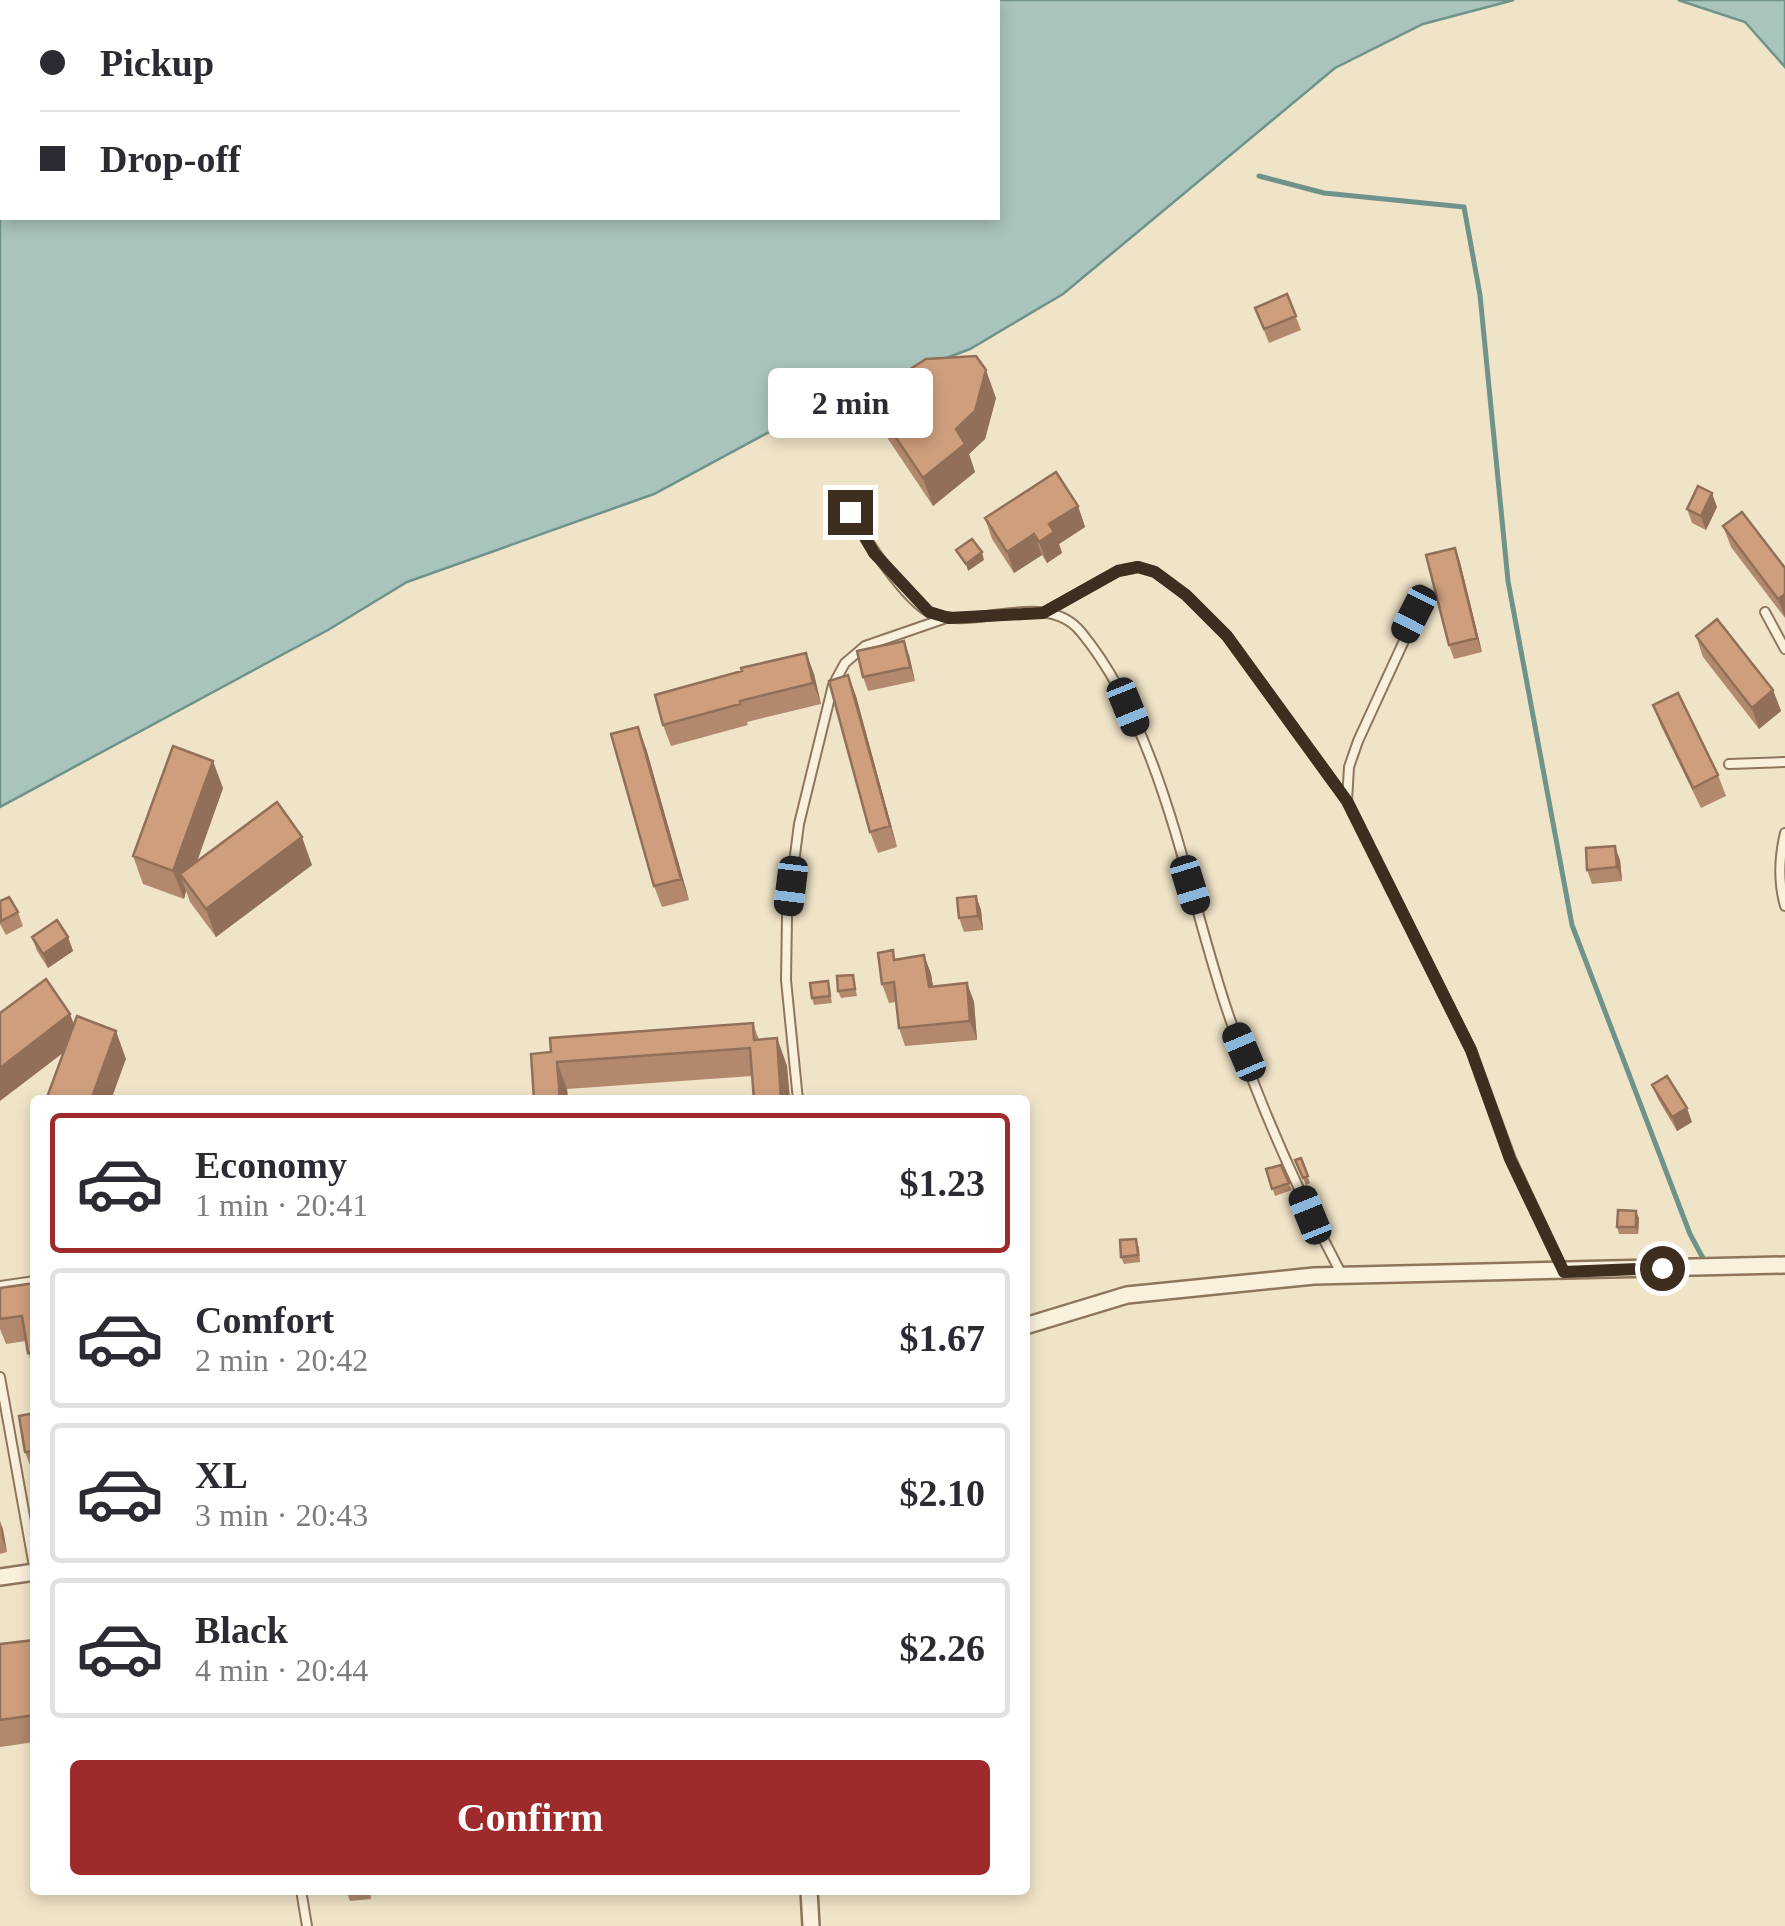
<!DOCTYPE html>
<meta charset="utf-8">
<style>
:root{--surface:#fff;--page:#f7f7f7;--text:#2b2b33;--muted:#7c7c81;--line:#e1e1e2;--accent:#9e2a2b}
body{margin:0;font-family:"Times New Roman",serif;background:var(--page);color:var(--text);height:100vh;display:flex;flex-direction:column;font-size:38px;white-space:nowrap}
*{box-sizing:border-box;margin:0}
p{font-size:32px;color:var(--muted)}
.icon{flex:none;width:55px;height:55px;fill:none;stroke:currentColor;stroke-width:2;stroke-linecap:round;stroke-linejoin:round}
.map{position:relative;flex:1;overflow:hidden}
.sheet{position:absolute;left:30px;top:1095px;width:1000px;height:800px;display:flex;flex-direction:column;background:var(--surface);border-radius:10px;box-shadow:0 5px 15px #0003}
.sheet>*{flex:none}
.guide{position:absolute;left:0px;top:0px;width:1000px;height:220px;box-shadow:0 5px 15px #0003;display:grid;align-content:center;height:220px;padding:0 40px;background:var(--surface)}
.end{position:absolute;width:45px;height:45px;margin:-22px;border:12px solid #3d2e20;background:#fff;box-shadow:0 0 0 5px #fff}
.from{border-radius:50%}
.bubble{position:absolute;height:70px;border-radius:10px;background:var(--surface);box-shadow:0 5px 15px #0003;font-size:32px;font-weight:800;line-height:70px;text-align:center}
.car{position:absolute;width:30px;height:60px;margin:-30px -15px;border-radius:12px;box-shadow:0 0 8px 2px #0007;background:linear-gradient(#222 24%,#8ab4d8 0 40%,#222 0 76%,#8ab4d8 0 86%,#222 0)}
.guide b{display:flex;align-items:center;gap:35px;height:95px;font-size:38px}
.guide b+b{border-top:2px solid var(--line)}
.guide i{width:25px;height:25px;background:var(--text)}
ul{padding:18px 0 0;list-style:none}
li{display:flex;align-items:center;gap:30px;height:140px;margin:0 20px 15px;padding:0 20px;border:5px solid var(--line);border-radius:10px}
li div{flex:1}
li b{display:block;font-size:38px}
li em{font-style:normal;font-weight:800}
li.selected{border-color:var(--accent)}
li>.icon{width:90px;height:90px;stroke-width:1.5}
.primary-button{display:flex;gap:20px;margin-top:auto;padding:20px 40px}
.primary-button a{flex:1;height:115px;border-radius:10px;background:var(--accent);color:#fff;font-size:40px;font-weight:800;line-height:115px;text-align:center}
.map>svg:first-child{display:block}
.water{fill:#a9c4bc;stroke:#6f938a;stroke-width:2.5;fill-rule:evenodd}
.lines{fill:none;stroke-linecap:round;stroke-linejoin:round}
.stream{stroke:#6f938a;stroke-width:5}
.service-casing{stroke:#8d765c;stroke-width:12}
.minor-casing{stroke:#8d765c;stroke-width:20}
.service{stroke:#faf1dc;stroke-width:8}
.minor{stroke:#faf1dc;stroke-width:15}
.wall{fill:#b2896c}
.shaded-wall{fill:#916f58}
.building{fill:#cf9f7d;stroke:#916f58;stroke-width:2.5}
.route{stroke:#3d2e20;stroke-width:12}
</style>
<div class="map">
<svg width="1785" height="1926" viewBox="0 0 1785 1926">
<rect width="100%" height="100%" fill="#f0e4c8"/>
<path class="water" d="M0 0H1514L1423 24 1335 68 1063 294 970 349 810 410 654 494 407 582 328 630 0 807ZM2 2H998V218H2Z
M1678 0H1785V67L1745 22Z"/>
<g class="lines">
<path class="stream" d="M1259 176 1324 193 1464 207 1480 295 1508 581 1572 925 1690 1234 1705 1262"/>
<defs>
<path id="service" d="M849 512C865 537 903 598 929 612 970 634 1045 587 1081 632 1165 734 1187 896 1230 1019 1260 1105 1299 1194 1342 1275
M1765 612 1785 649
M1043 613 1118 571 1138 567 1155 572 1186 595 1227 636 1347 801 1471 1050 1511 1159 1562 1268
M1729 764 1785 762
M1347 801 1349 767 1358 741 1425 595
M1785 833C1779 858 1778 881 1785 906
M798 1100 786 980 787 917 799 824 833 685 845 663 865 646 949 617
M0 1286 35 1281
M0 1377 35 1572
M301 1890 307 1926"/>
<path id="minor" d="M1025 1326 1127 1295 1314 1276 1785 1265
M0 1577 35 1572
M809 1890 811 1926"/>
</defs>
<use href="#service" class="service-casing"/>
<use href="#minor" class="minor-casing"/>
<use href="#service" class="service"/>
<use href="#minor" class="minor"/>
</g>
<path class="wall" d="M1287 294 1301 330 1269 343 1255 308Z
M868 396 996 398 985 439 969 454 975 472 933 506 878 424Z
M1078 506 1085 527 1059 544 1062 553 1047 563 1042 555 1014 573 992 539 985 518Z
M1717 507 1706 530 1692 523 1687 509Z
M1723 526 1785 568V618L1731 547Z
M1455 548 1460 562 1482 652 1454 659 1449 645Z
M1696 636 1773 690 1781 711 1759 729 1703 657Z
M806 653 814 674 821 704 747 722 748 725 671 746 663 725Z
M909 655 915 681 868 691 863 677Z
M848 675 856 696 897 847 878 853 870 832Z
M1653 705 1718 775 1726 796 1701 808 1661 726Z
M646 748 689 900 662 907 654 886Z
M223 788 197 862 312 865 216 937 190 902 186 891 184 899 143 884 133 856Z
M1620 860 1622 881 1592 884 1587 870Z
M976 896 981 910 983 930 964 932 959 918Z
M0 901 18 912 23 926 6 935 0 924Z
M32 937H68L73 951 48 968 37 951Z
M924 955 931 974 933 986 967 983 974 1002 977 1040 905 1046 899 1028 896 1002 889 1003 882 984 896 959Z
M853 975 857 996 841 998 838 991Z
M828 981 832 1003 814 1005 812 998Z
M753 1023 759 1040 777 1038 787 1066 790 1100H754L752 1076 567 1089 568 1100H534L551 1052Z
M1652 1085 1692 1122 1677 1131 1658 1099Z
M1301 1158 1310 1183 1306 1185 1295 1160Z
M1281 1165 1292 1190 1275 1196 1266 1169Z
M1639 1218 1638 1234H1619L1617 1227Z
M1139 1246 1140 1262 1124 1264 1121 1257Z
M35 1283V1373L28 1353 26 1341 6 1344 0 1329V1288Z
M35 1413V1473H33L25 1452Z
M0 1521 7 1552 0 1554Z
M35 1640V1742L0 1747V1644Z
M346 1890H370L371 1899 350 1901Z"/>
<path class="shaded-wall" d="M986 370 996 398 985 439 969 454 975 472 933 506 923 478 956 429Z
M1712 493 1717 507 1706 530 1701 516Z
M1078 506 1085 527 1059 544 1062 553 1047 563 1039 542 1049 524Z
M1034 534 1042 555 1014 573 1007 552Z
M1455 548 1460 562 1482 652 1477 638Z
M982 552 984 560 968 571 966 564Z
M1785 594V617L1778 599Z
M904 641 909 655 915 681 910 667Z
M806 653 814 674 821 704 813 683Z
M848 675 856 696 897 847 890 826Z
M1773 690 1781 711 1759 729 1752 708Z
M638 727 646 748 689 900 681 879Z
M213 761 223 788 188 886 180 874 186 891 184 899 173 871Z
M302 837 312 865 216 937 206 909Z
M1615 846 1620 860 1622 881 1617 867Z
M976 896 981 910 983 930 978 916Z
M68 937 73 951 48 968 43 954Z
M924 955 931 974 936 1006 929 987Z
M967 983 974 1002 977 1040 970 1021Z
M70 1014 80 1040 0 1101V1068Z
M116 1031 126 1059 111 1100H91Z
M777 1038 787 1066 790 1100H781Z
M557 1062 567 1089 568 1100H560Z
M1687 1108 1692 1122 1677 1131 1672 1117Z
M1636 1211 1639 1218 1638 1234 1636 1227Z
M0 1521 3 1529 7 1552 2 1538Z"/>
<path class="building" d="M1287 294 1296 316 1264 329 1255 308Z
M976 356 986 370 975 411 956 429 965 444 923 478 868 396 926 359Z
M1056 472 1078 506 1049 524 1054 532 1039 542 1034 534 1007 552 985 518Z
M1698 486 1712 493 1701 516 1687 509Z
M1742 512 1785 568V594L1778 599 1723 526Z
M972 539 982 552 966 564 956 550Z
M1455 548 1477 638 1449 645 1426 555Z
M1717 619 1773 690 1752 708 1696 636Z
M904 641 910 667 863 677 857 651Z
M806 653 813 683 740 701V704L663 725 655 695 742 671 741 668Z
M848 675 890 826 870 832 829 681Z
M1678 693 1718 775 1693 788 1653 705Z
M638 727 681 879 654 886 611 734Z
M173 746 213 761 173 871 133 856Z
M277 802 302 837 206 909 180 874Z
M1615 846 1617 867 1587 870 1586 848Z
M976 896 978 916 959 918 957 898Z
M9 897 18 912 1 921 0 901Z
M57 920 68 937 43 954 32 937Z
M893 950 894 960 924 955 929 987 967 983 970 1021 899 1028 894 982 882 984 878 953Z
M853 975 855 989 838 991 837 976Z
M46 979 70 1014 0 1068V1013Z
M828 981 830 996 812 998 810 983Z
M77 1016 116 1031 91 1100H46Z
M753 1023 754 1040 777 1038 781 1100H754L750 1048 557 1062 560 1100H534L531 1054 551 1052 550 1038Z
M1667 1076 1687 1108 1672 1117 1652 1085Z
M1301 1158 1308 1176 1303 1178 1295 1160Z
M1281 1165 1289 1183 1272 1189 1266 1169Z
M1618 1210 1636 1211V1227H1617Z
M1136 1239 1138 1255 1121 1257 1120 1240Z
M35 1283V1352L28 1353 22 1316 0 1319V1288Z
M35 1413V1451L25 1452 19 1416Z
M35 1640V1715L0 1720V1644Z"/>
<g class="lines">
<path class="route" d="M850 512 874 553 929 612 949 618 1043 613 1118 571 1138 567 1155 572 1186 595 1227 636 1347 801 1471 1050 1510 1159 1564 1272 1662 1268"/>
</g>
</svg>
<i class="end from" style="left:1662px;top:1268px"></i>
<i class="end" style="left:850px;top:512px"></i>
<div class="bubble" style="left:768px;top:368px;width:165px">2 min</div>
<i class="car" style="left:1414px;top:614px;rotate:207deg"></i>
<i class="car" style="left:1128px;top:707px;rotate:158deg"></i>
<i class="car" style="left:1190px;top:885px;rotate:163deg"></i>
<i class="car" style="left:791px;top:886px;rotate:187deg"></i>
<i class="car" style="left:1244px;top:1052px;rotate:337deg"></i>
<i class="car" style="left:1310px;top:1215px;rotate:338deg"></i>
<div class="guide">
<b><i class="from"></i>Pickup</b>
<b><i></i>Drop-off</b>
</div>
<section class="sheet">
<ul>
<li class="selected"><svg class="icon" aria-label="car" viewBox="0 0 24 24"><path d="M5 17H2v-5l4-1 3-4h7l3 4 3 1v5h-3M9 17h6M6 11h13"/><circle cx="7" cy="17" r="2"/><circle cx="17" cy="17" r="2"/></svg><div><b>Economy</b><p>1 min · 20:41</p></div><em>$1.23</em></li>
<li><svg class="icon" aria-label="car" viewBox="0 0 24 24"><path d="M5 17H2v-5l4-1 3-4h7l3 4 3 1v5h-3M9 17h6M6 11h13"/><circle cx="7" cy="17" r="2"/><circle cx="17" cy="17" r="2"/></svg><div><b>Comfort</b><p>2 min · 20:42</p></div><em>$1.67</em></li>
<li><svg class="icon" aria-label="car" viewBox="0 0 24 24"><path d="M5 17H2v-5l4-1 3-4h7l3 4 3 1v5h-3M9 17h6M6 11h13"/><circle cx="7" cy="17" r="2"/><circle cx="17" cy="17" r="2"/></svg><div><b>XL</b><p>3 min · 20:43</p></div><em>$2.10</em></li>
<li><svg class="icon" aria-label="car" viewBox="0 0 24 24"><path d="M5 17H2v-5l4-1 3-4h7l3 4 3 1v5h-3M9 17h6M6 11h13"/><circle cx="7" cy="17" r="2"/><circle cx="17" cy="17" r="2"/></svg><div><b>Black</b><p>4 min · 20:44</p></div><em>$2.26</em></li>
</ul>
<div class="primary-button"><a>Confirm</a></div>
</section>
</div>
